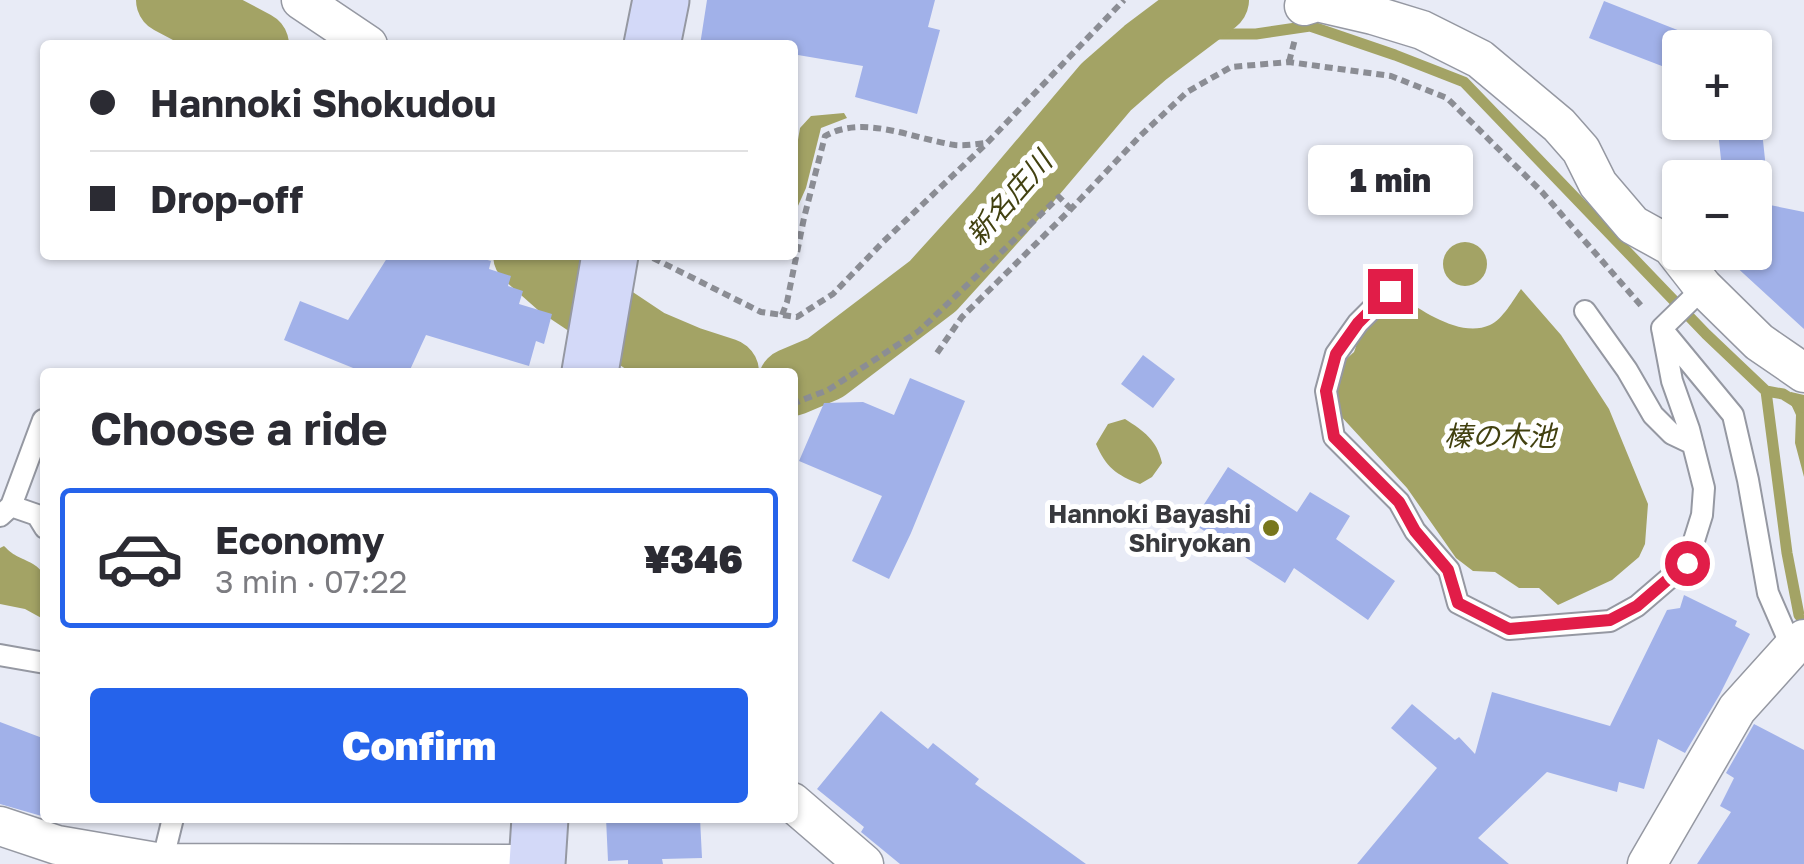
<!DOCTYPE html>
<meta charset="utf-8">
<style>
:root{--surface:#fff;--page:#f7f7f7;--text:#2b2b33;--muted:#7c7c81;--line:#e1e1e2;--accent:#2563eb}
body{margin:0;font-family:"Golos Text","Noto Sans JP",sans-serif;background:var(--page);color:var(--text);height:100vh;display:flex;flex-direction:column;font-size:38px;white-space:nowrap}
*{box-sizing:border-box;margin:0}
p{font-size:32px;color:var(--muted)}
.icon{flex:none;width:55px;height:55px;fill:none;stroke:currentColor;stroke-width:2;stroke-linecap:round;stroke-linejoin:round}
.map{position:relative;flex:1;overflow:hidden}
.details{position:absolute;left:40px;top:368px;width:758px;height:455px;display:flex;flex-direction:column;background:var(--surface);border-radius:10px;box-shadow:0 2px 8px #0004}
.details>*{flex:none}
.guide{position:absolute;left:40px;top:40px;width:758px;height:220px;border-radius:10px;box-shadow:0 2px 8px #0004;display:grid;align-content:center;height:220px;padding:0 50px;background:var(--surface)}
.fabs{position:absolute;left:1662px;top:30px;display:grid;gap:20px}
.fabs a{display:grid;place-items:center;width:110px;height:110px;border-radius:10px;background:var(--surface);box-shadow:0 2px 8px #0004;font-size:50px}
.end{position:absolute;width:45px;height:45px;margin:-22px;border:12px solid #e11d48;background:#fff;box-shadow:0 0 0 5px #fff}
.from{border-radius:50%}
.bubble{position:absolute;height:70px;border-radius:10px;background:var(--surface);box-shadow:0 2px 8px #0004;font-size:32px;font-weight:800;line-height:70px;text-align:center}
.guide b{display:flex;align-items:center;gap:35px;height:95px;font-size:38px}
.guide b+b{border-top:2px solid var(--line)}
.guide i{width:25px;height:25px;background:var(--text)}
ul{padding:0;list-style:none}
li{display:flex;align-items:center;gap:30px;height:140px;margin:0 20px 15px;padding:0 30px;border:5px solid var(--line);border-radius:10px}
li div{flex:1}
li b{display:block;font-size:38px}
li em{font-style:normal;font-weight:800}
li.current{border-color:var(--accent)}
li>.icon{width:90px;height:90px;stroke-width:1.5}
h2{padding:0 50px;font-size:45px;line-height:120px}
.cta{display:flex;gap:20px;margin-top:auto;padding:20px 50px}
.cta a{flex:1;height:115px;border-radius:10px;background:var(--accent);color:#fff;font-size:40px;font-weight:800;line-height:115px;text-align:center}
.map>svg:first-child{display:block}
.water{fill:#a3a365}
.lines{fill:none;stroke-linecap:round;stroke-linejoin:round}
.stream{stroke:#a3a365;stroke-width:11}
.river{stroke:#a3a365;stroke-width:68}
.building{fill:#a1b1e9}
.lane-casing{stroke:#9598a2;stroke-width:24}
.street-casing{stroke:#9598a2;stroke-width:41}
.secondary-casing{stroke:#9598a2;stroke-width:59}
.path{stroke:#8b8d94;stroke-width:6;stroke-dasharray:8 5;stroke-linecap:butt}
.lane{stroke:#fff;stroke-width:20}
.street{stroke:#fff;stroke-width:38}
.secondary{stroke:#d3d9f8;stroke-width:55}
.route{stroke:#e11d48;stroke-width:12}
.poi-dot{fill:#78761c;stroke:#fff;stroke-width:4}
.labels{text-anchor:middle;stroke-width:10;stroke-linejoin:round;paint-order:stroke}
.poi-label{font-size:25px;font-weight:bold;fill:#393a3e;stroke:#fff;text-anchor:end}
.water-label{font-size:28px;font-style:italic;fill:#424110;stroke:#fff}
</style>
<div class="map">
<svg width="1804" height="864" viewBox="0 0 1804 864">
<rect width="100%" height="100%" fill="#e8ebf6"/>
<path class="water" d="M844 113 847 118 821 128 806 188 793 217V169L800 128 811 116Z
M1443 264a22 22 0 1 1 44 0a22 22 0 1 1-44 0Z
M1521 289 1561 335 1609 409 1648 504 1645 544 1639 557 1612 580 1558 605 1539 588H1519L1495 572 1473 571 1456 558 1407 488 1338 413 1335 384 1343 362 1354 352 1360 335 1395 300 1402 298C1425 312 1461 338 1490 325 1503 319 1513 300 1521 289Z
M1791 392 1804 395V477L1795 443 1796 415 1790 402Z
M1125 419C1144 431 1157 440 1162 463L1152 477 1140 484C1116 475 1106 467 1096 444L1108 424Z
M4 546C16 558 19 556 33 564 52 574 45 602 45 620L25 609 0 604V548Z"/>
<g class="lines">
<path class="stream" d="M1146 52 1197 34H1256L1310 26 1395 55 1464 82 1706 334 1766 391 1787 553 1799 615 1804 621
M1766 391 1783 394 1804 407"/>
<path class="river" d="M170 0 255 45
M527 255 561 285 648 343 688 360 725 372
M792 382 825 368 933 286 1001 211 1106 87 1146 52 1215 0"/>
</g>
<path class="building" d="M707 0H935L928 27 940 30 917 114 855 97 863 66 792 54V45H700Z
M1604 1 1680 31V73L1589 38Z
M1717 122H1761L1767 178H1723Z
M1755 202 1804 212V329L1720 252H1755Z
M389 255H471L491 261 489 269 511 276 508 286 523 291 519 304 552 314 544 344 536 341 529 366 426 335 409 372H363L284 340 300 301 348 320Z
M1143 355 1175 379 1153 408 1121 384Z
M910 378 965 401 911 533 889 579 852 561 882 496 799 461 824 403 863 402 894 415Z
M1228 467 1297 512 1310 492 1350 516 1336 539 1395 581 1368 620 1294 568 1285 583 1192 523Z
M1684 595 1737 621 1735 626 1750 634 1720 694 1685 753 1658 739 1644 789 1619 782 1617 792 1547 772 1478 838 1509 864H1357L1437 768 1391 728 1412 704 1455 740 1459 737 1475 754 1492 692 1610 726 1667 610 1680 608Z
M881 711 928 749 933 743 979 779 975 784 1086 864H900L861 832 864 827 817 789Z
M0 722 45 739V817L0 804Z
M1754 724 1804 750V864H1697L1731 812 1720 806 1734 778 1726 773Z
M606 818H700L702 858 662 859 663 864H628V860L608 861Z"/>
<g class="lines">
<defs>
<path id="lane" d="M1390 291 1358 323 1336 354 1326 391 1334 437 1399 502 1415 531 1449 570 1458 603 1509 629 1610 621 1637 606 1687 563 1702 515 1704 488 1689 429 1672 381 1662 328
M1585 311 1627 370 1653 415 1672 434 1693 444
M1662 328 1700 291
M1662 329 1733 415 1748 480 1768 593 1792 648
M11 506 43 420
M0 516 11 506 37 515 45 528
M0 655 45 663
M162 863 173 818"/>
<path id="street" d="M301 0 368 45
M1304 6 1317 2 1373 15 1422 30 1480 59 1559 125 1581 150 1598 184 1633 225 1671 246 1703 287 1759 342 1804 373
M792 802 864 864
M0 826 57 845 162 863 537 864
M1647 864 1737 709 1792 648 1804 639"/>
<path id="secondary" d="M652 45 661 0
M590 372 610 255
M537 864 540 818"/>
</defs>
<use href="#lane" class="lane-casing"/>
<use href="#street" class="street-casing"/>
<use href="#secondary" class="secondary-casing"/>
<path class="path" d="M1289 62 1295 39
M653 258 761 312 797 317 833 294 883 242 987 143 1124 0
M782 315 787 302 804 218 825 136C864 114 914 139 955 145 965 146 976 144 986 143
M937 353 962 317 1071 209 1140 136 1187 92 1231 67 1289 62 1391 76 1447 98 1542 192 1644 309
M792 404 828 390 919 331 1059 197 1071 209"/>
<use href="#lane" class="lane"/>
<use href="#street" class="street"/>
<use href="#secondary" class="secondary"/>
</g>
<g class="lines">
<path class="route" d="M1390 291 1358 323 1336 354 1326 391 1334 437 1399 502 1415 531 1448 570 1458 603 1509 629 1610 620 1637 606 1687 563"/>
</g>
<circle class="poi-dot" cx="1271" cy="528" r="10"/>
<g class="labels">
<g class="poi-label">
<text x="1251" y="523">Hannoki Bayashi<tspan x="1251" dy="29">Shiryokan</tspan></text>
</g>
<g class="water-label">
<text transform="translate(1009 198) rotate(-49)" y="10">新名庄川</text>
<text x="1500" y="446">榛の木池</text>
</g>
</g>
</svg>
<div class="fabs">
<a>+</a>
<a>−</a>
</div>
<i class="end from" style="left:1687px;top:563px"></i>
<i class="end" style="left:1390px;top:291px"></i>
<div class="bubble" style="left:1308px;top:145px;width:165px">1 min</div>
<div class="guide">
<b><i class="from"></i>Hannoki Shokudou</b>
<b><i></i>Drop-off</b>
</div>
<section class="details">
<h2>Choose a ride</h2>
<ul>
<li class="current"><svg class="icon" aria-label="car" viewBox="0 0 24 24"><path d="M5 17H2v-5l4-1 3-4h7l3 4 3 1v5h-3M9 17h6M6 11h13"/><circle cx="7" cy="17" r="2"/><circle cx="17" cy="17" r="2"/></svg><div><b>Economy</b><p>3 min · 07:22</p></div><em>¥346</em></li>
</ul>
<div class="cta"><a>Confirm</a></div>
</section>
</div>
